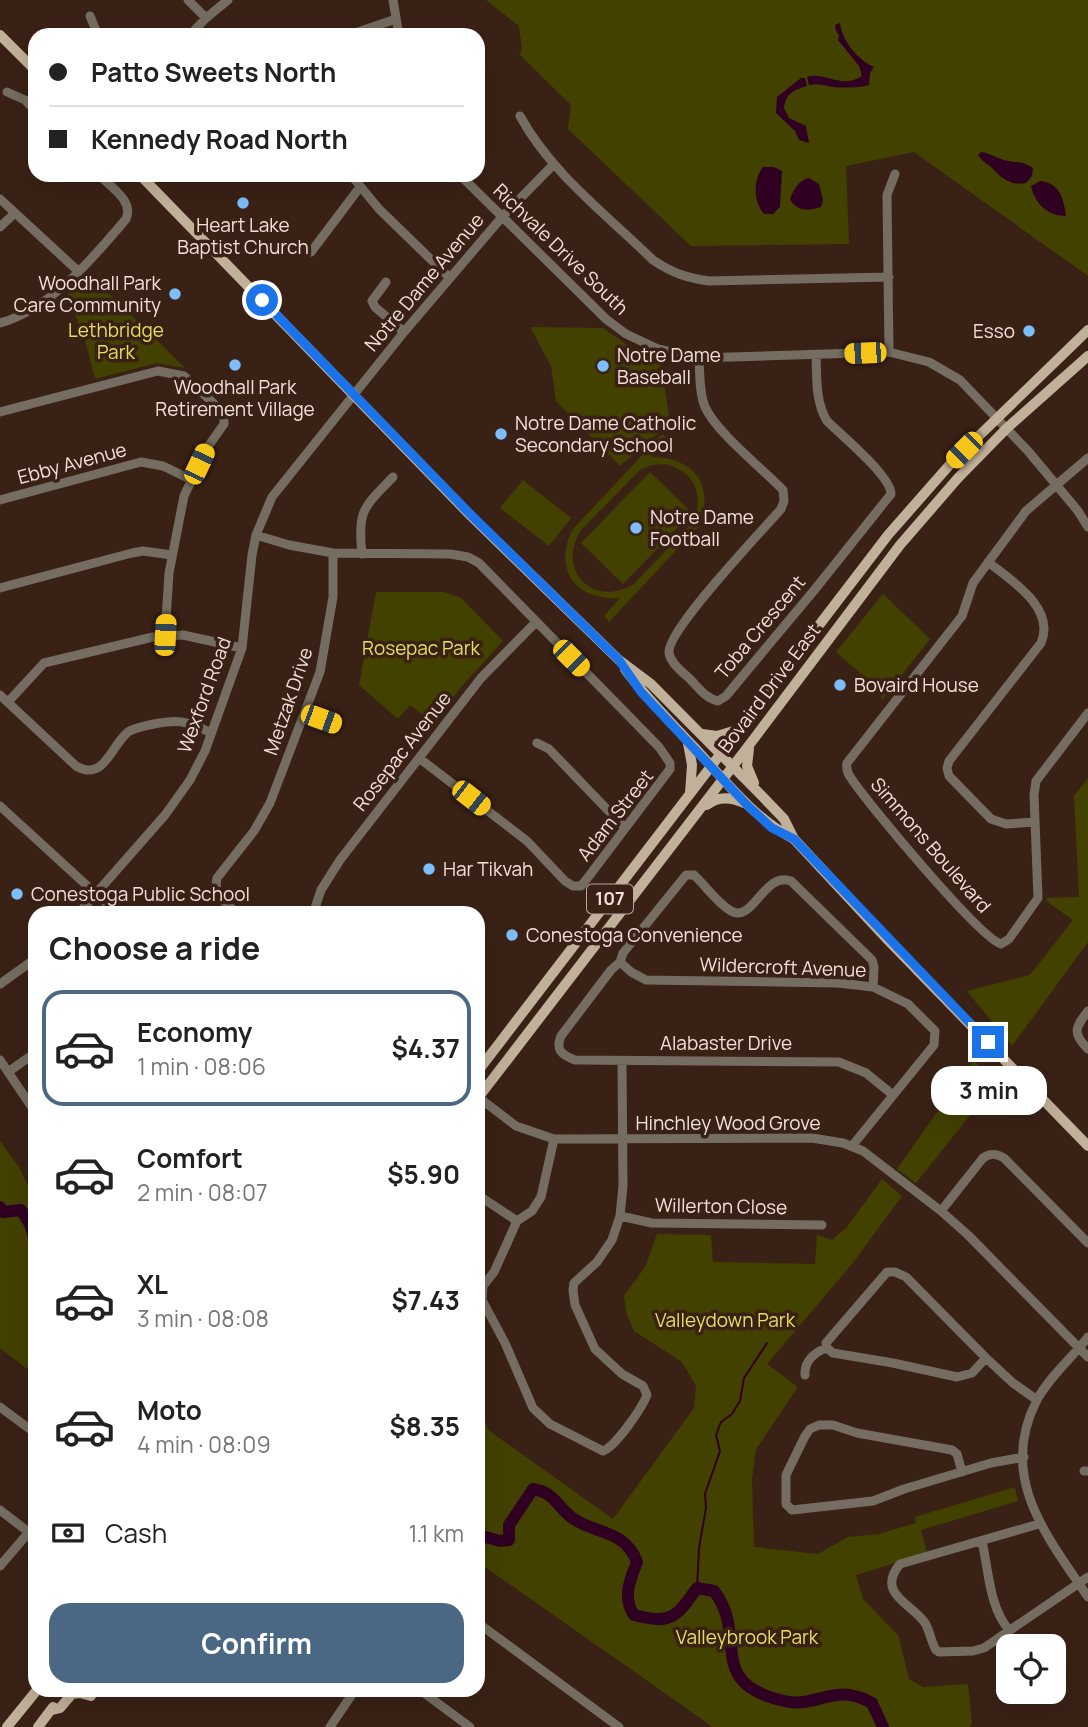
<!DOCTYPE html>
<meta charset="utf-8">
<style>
:root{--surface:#fff;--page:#f6f6f6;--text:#222;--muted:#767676;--line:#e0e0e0;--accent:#4a6883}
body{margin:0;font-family:Manrope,sans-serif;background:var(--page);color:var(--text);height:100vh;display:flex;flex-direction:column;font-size:26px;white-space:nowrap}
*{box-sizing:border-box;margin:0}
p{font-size:23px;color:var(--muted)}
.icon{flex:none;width:38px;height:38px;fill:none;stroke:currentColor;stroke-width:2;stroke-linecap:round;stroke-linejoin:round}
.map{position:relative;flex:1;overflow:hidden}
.side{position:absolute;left:28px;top:906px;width:457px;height:791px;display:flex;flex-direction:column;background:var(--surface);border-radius:21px;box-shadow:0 7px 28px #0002}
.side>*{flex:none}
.banner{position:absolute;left:28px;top:28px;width:457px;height:154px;border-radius:21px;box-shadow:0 7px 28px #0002;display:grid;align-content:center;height:154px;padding:0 21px;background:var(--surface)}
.buttons{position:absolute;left:996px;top:1634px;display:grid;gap:14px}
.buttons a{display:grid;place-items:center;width:70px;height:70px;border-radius:14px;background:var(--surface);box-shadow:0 7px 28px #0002;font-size:35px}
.end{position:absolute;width:32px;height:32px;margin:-16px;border:9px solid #1a73e8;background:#fff;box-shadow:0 0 0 4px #fff}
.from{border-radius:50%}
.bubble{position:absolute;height:49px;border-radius:21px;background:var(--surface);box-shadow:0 7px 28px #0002;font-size:23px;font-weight:700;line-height:49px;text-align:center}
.car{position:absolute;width:21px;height:42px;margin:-21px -10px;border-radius:9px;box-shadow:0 0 5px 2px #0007;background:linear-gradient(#f5c518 24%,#345 0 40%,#f5c518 0 76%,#345 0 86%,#f5c518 0)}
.banner b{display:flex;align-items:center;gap:24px;height:66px;font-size:26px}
.banner b+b{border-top:2px solid var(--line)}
.banner i{width:18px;height:18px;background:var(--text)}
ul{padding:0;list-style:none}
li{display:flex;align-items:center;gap:21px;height:116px;margin:0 14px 10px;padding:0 7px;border:4px solid transparent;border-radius:21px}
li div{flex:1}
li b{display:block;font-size:26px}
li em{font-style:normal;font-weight:700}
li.active{border-color:var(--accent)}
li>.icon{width:63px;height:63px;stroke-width:1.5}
h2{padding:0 21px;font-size:32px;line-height:84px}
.pay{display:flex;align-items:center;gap:18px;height:77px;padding:0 21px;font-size:26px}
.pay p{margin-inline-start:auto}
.primary-button{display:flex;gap:14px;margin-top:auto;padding:14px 21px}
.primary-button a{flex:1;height:80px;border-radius:21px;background:var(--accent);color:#fff;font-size:28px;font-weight:700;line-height:80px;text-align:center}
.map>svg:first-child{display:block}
.green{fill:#434100;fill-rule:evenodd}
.water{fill:#300023}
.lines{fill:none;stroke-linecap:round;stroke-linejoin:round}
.stream{stroke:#300023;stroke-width:2}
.river{stroke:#300023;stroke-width:12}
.minor{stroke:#756d61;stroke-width:9}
.major{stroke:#c2b19a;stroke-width:10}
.route{stroke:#1a73e8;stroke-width:9}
.poi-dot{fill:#7cbef9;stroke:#3a2115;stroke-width:2.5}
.labels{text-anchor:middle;stroke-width:7;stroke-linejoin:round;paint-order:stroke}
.shield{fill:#3a2115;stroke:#bba79e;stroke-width:2}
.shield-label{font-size:18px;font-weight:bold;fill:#f2e0d9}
.poi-label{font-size:19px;fill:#f2e0d9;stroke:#3a2115;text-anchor:start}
.street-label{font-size:19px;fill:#f2e0d9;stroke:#3a2115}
.park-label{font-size:19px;fill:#e3df61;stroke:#3a2115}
</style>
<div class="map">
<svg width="1088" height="1727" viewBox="0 0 1088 1727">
<rect width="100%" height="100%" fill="#3a2115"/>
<path class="green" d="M486 0H1088V276L914 152 846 166 849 244 691 246 568 129 571 105 519 54 522 50 519 26Z
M90 275 185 368 157 363 95 379 84 336 67 295Z
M530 327 603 328 630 347 661 364 670 423 620 466 556 401 551 366Z
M662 434 668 440 652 457C695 458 716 486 698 527L609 622 604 616 620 598C576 601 552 569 573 529ZM665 464C694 471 705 494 693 522L634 584C592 609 555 569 582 529L640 470 652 465Z
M650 472 692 513 623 584 581 543Z
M523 480 571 518 549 546 500 508Z
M376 592H444L461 598 503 641 462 686 433 723 410 705 398 719 359 685Z
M883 594 930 639 883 699 867 679 836 652Z
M1088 778V942L1012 1046 967 991 1030 975 1073 920 1046 901 1047 898 1079 897 1074 796Z
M974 1060 995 1084 916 1183 897 1169Z
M0 1141 19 1167 35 1200V1375L0 1348Z
M882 1179 902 1196 852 1264 767 1364 798 1387 756 1449 752 1479 754 1547 818 1554 848 1537 879 1534 916 1523 915 1517 1015 1487 1018 1501 921 1530 927 1553 856 1575 863 1599 898 1635 909 1679 923 1687 968 1684 972 1723 970 1727H713L478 1562V1398L488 1430 613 1519 694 1408 696 1386 682 1362 634 1331 626 1312 624 1296 645 1267 657 1234 711 1235 713 1262 815 1264 817 1235 832 1240 847 1227Z"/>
<path class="water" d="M840 23C842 41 858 60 874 67L870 73 869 85C858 88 844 88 833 87 824 86 819 83 809 85L807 77C824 71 842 90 862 76L859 66 838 40 839 35 836 31 835 25Z
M801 78H805L807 86C794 90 786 93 784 108L789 118 806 126 809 143 799 140 795 131 776 113 777 97Z
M981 152C990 153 996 158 1004 160 1016 164 1020 159 1033 168L1032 176 1026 183C1009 186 1002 178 991 167 986 163 982 161 978 155Z
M763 167H774L782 171 780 207 773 214H764C753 201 753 180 763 167Z
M809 178 819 184 823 200 821 207C808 211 797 212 790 199 794 189 798 181 809 178Z
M1040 181C1060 183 1064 199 1066 216 1048 216 1035 204 1031 186Z"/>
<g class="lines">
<path class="stream" d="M697 1588 699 1548 706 1508 705 1494 720 1451 716 1435 721 1422 732 1414 740 1401 744 1378 767 1343"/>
<path class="river" d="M0 1207 3 1212 21 1210 30 1224 35 1239
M478 1535 500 1541 509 1540V1525L533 1489C555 1493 556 1505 571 1517 595 1535 625 1529 637 1562 630 1580 622 1597 634 1615 671 1624 675 1619 697 1588L714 1591C749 1636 704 1683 784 1701 818 1709 834 1681 872 1703L883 1727"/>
<path class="minor" d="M188 0 206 18
M393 0 399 35
M90 16 98 35
M190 35 206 18 228 0
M349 35 396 19
M7 92 25 100 35 110
M520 116C551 173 607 215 653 260 672 273 687 278 709 281L889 277
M351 175 379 209 450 278
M460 175 606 319 626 334 658 349 699 358 889 352 929 362 960 380 1028 451 1078 511 1088 527
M0 199 78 271
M0 227 15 213
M311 252 360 187
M386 282 372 301 375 307 404 332
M0 323C51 309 93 258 126 219 134 201 111 187 99 175
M889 352 887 195 895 174
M699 358C700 374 699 392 705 407 717 433 762 468 783 490L784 501 781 509C762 531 666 631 669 653 671 663 681 671 689 678 698 687 705 698 718 701L726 696 816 588 891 494C891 476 841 435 827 421 815 401 817 378 816 355
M0 412 158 371 184 376 224 413V424L207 448 184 496 169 573 165 635
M1088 458 1026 511 973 583 962 616 847 763C846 769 847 773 851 778 867 803 980 938 1001 944L1009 939 1038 898 1034 795 1036 781 1088 713
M0 500 141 462 163 466 192 480
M256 535 289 545 333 553 450 554 468 557 479 563 659 747 670 763V769L586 880 581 886H573L565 881 527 841 419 758
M362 554C357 510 364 507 393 477
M988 562C1011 580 1056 608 1041 643L949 761 947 768 949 776 991 819 1006 824 1035 822
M0 588 132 553 143 551 172 555
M0 695 76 766C104 782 110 747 128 732 134 728 142 727 149 725 177 719 186 720 211 733
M8 702 44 663 153 637 183 635 242 648
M305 713 337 725
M537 743 549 749 625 828
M0 806 118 914
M78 914 165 815 190 780 205 751 242 648 252 555 256 535 272 497 404 332 502 217 554 164
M240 914C226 906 213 895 217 878L254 831 270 803 320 672 333 597V553
M313 914 321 890 340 860 481 678 536 622
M620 962 631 972 646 980 838 983 873 987 908 1004 935 1031 934 1045 852 1146
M620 962 611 970 561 1036C555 1050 562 1055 575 1060L839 1062 866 1073 893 1095
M620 962 623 953 686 875H694C706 886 717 903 731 911 753 924 764 871 791 881L872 960 874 967 873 987
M0 984 35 959
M1088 1011C1075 1028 1072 1033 1088 1049
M0 1060 35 1112
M8 1072 35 1053
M478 1097 516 1126 554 1139 812 1138 843 1143 863 1151 941 1211 968 1235 1088 1357
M554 1139 541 1197 532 1211 517 1221 494 1272 483 1286 482 1300 505 1343 533 1408 550 1424 603 1451C616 1446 642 1408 647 1395L643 1386 622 1374 595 1349 575 1305 573 1290 574 1283 597 1262 612 1240 620 1216 623 1186 622 1061
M478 1195 517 1221
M941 1211 983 1158C990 1153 996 1153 1004 1158L1088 1243
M620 1216 652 1223 822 1225
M1088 1337C1072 1358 1049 1377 1037 1400 997 1477 1047 1536 1088 1597
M986 1358 972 1373 957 1377 893 1363 833 1353 827 1348 826 1343 887 1272H895L906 1277 986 1358 1013 1383 1037 1400
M805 1375C804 1362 814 1352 827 1348
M0 1407 35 1433
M1084 1471H1088
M962 1472 957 1454 952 1450 857 1433 833 1425H819L810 1429 805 1436 786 1475V1504L792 1510 873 1501 904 1489 991 1463 1024 1457
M0 1510 35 1537
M1039 1524 900 1564C875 1594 913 1604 925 1623 930 1631 931 1642 936 1650L939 1652 973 1651 984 1648 1088 1577
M982 1542C989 1571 989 1607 1009 1630
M0 1566 29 1532
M478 1623 619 1727
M420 1690 470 1727
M330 1727 355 1690"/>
<path class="major" d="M0 35 35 70
M140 175 470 515 619 660 651 684 763 797 784 819 794 839 887 939 1088 1146
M625 669C645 697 669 720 692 745 724 779 753 818 794 839
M702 734 717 736 740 729
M688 743 692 765 690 793
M749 749 747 766 754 783
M707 805C718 796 731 797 744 803
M478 1071 888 535 953 461 1088 330
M478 1098 753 740 900 545 958 478 1007 428 1088 356
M51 1710 60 1708 72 1694 80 1693 91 1696
M7 1727 37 1690
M38 1727 53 1707"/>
</g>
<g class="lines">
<path class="route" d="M262 300 470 514 619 660 641 692 746 804 772 828 794 839 988 1042"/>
</g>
<g class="poi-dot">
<circle cx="243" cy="203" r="7"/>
<circle cx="175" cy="294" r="7"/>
<circle cx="1029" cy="331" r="7"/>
<circle cx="235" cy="365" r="7"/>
<circle cx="603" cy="366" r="7"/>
<circle cx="501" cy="434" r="7"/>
<circle cx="636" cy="528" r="7"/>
<circle cx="840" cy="685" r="7"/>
<circle cx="429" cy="869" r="7"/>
<circle cx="17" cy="894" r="7"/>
<circle cx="512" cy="935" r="7"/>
</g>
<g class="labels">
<rect class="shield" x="587" y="884.5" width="46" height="29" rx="5"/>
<g class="shield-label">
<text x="610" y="905">107</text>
</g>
<g class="poi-label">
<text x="243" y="232" text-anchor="middle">Heart Lake<tspan x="243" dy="22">Baptist Church</tspan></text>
<text x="161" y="290" text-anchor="end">Woodhall Park<tspan x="161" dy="22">Care Community</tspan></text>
<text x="1015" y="338" text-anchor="end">Esso</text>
<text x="617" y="362">Notre Dame<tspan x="617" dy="22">Baseball</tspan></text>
<text x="235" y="394" text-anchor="middle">Woodhall Park<tspan x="235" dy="22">Retirement Village</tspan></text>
<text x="515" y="430">Notre Dame Catholic<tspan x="515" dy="22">Secondary School</tspan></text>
<text x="650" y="524">Notre Dame<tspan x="650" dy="22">Football</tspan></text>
<text x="854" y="692">Bovaird House</text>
<text x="443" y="876">Har Tikvah</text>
<text x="31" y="901">Conestoga Public School</text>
<text x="526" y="942">Conestoga Convenience</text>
</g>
<g class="street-label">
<text transform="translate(561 249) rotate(44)" y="7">Richvale Drive South</text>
<text transform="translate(424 282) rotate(-50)" y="7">Notre Dame Avenue</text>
<text transform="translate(72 463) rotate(-15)" y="7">Ebby Avenue</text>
<text transform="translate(760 627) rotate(-50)" y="7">Toba Crescent</text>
<text transform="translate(769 688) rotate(-53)" y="7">Bovaird Drive East</text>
<text transform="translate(204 695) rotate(-70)" y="7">Wexford Road</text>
<text transform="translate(288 701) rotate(-71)" y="7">Metzak Drive</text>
<text transform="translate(402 751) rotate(-52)" y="7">Rosepac Avenue</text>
<text transform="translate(615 815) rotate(-52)" y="7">Adam Street</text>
<text transform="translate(931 845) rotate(49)" y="7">Simmons Boulevard</text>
<text transform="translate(783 967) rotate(2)" y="7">Wildercroft Avenue</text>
<text x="726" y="1050">Alabaster Drive</text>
<text x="728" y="1130">Hinchley Wood Grove</text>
<text transform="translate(721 1206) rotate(1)" y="7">Willerton Close</text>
</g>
<g class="park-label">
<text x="116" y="337">Lethbridge<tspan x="116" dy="22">Park</tspan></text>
<text x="421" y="655">Rosepac Park</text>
<text x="725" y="1327">Valleydown Park</text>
<text x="747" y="1644">Valleybrook Park</text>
</g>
</g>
</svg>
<div class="buttons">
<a><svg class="icon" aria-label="locate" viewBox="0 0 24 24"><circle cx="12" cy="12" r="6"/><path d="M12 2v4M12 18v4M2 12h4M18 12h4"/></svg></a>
</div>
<i class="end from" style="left:262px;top:300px"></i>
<i class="end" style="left:988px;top:1042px"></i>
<div class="bubble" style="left:931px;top:1066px;width:116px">3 min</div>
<i class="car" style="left:865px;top:353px;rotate:268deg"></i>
<i class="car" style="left:964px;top:450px;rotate:225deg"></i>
<i class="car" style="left:199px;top:464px;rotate:25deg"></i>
<i class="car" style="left:165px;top:635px;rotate:3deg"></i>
<i class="car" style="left:571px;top:658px;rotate:135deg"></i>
<i class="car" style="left:321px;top:719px;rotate:110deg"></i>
<i class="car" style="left:471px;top:798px;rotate:128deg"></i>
<div class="banner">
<b><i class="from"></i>Patto Sweets North</b>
<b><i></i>Kennedy Road North</b>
</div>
<section class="side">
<h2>Choose a ride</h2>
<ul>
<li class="active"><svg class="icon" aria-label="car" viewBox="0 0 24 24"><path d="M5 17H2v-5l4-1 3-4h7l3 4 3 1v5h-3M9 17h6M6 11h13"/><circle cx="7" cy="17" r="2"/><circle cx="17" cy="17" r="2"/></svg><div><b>Economy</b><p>1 min · 08:06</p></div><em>$4.37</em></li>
<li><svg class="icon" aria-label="car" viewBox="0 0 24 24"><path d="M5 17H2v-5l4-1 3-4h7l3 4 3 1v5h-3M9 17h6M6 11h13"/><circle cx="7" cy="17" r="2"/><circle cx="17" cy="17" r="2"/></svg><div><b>Comfort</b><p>2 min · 08:07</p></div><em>$5.90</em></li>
<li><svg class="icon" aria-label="car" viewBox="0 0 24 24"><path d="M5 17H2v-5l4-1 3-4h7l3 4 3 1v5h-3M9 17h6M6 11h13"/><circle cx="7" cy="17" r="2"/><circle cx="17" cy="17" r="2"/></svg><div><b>XL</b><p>3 min · 08:08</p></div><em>$7.43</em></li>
<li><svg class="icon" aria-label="car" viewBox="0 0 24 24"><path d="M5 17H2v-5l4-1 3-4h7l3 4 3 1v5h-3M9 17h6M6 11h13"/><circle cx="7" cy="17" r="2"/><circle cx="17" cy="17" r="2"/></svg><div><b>Moto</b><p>4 min · 08:09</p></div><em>$8.35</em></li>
</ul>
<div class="pay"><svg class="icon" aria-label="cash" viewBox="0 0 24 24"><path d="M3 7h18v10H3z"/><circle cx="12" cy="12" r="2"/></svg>Cash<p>1.1 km</p></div>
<div class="primary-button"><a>Confirm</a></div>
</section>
</div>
